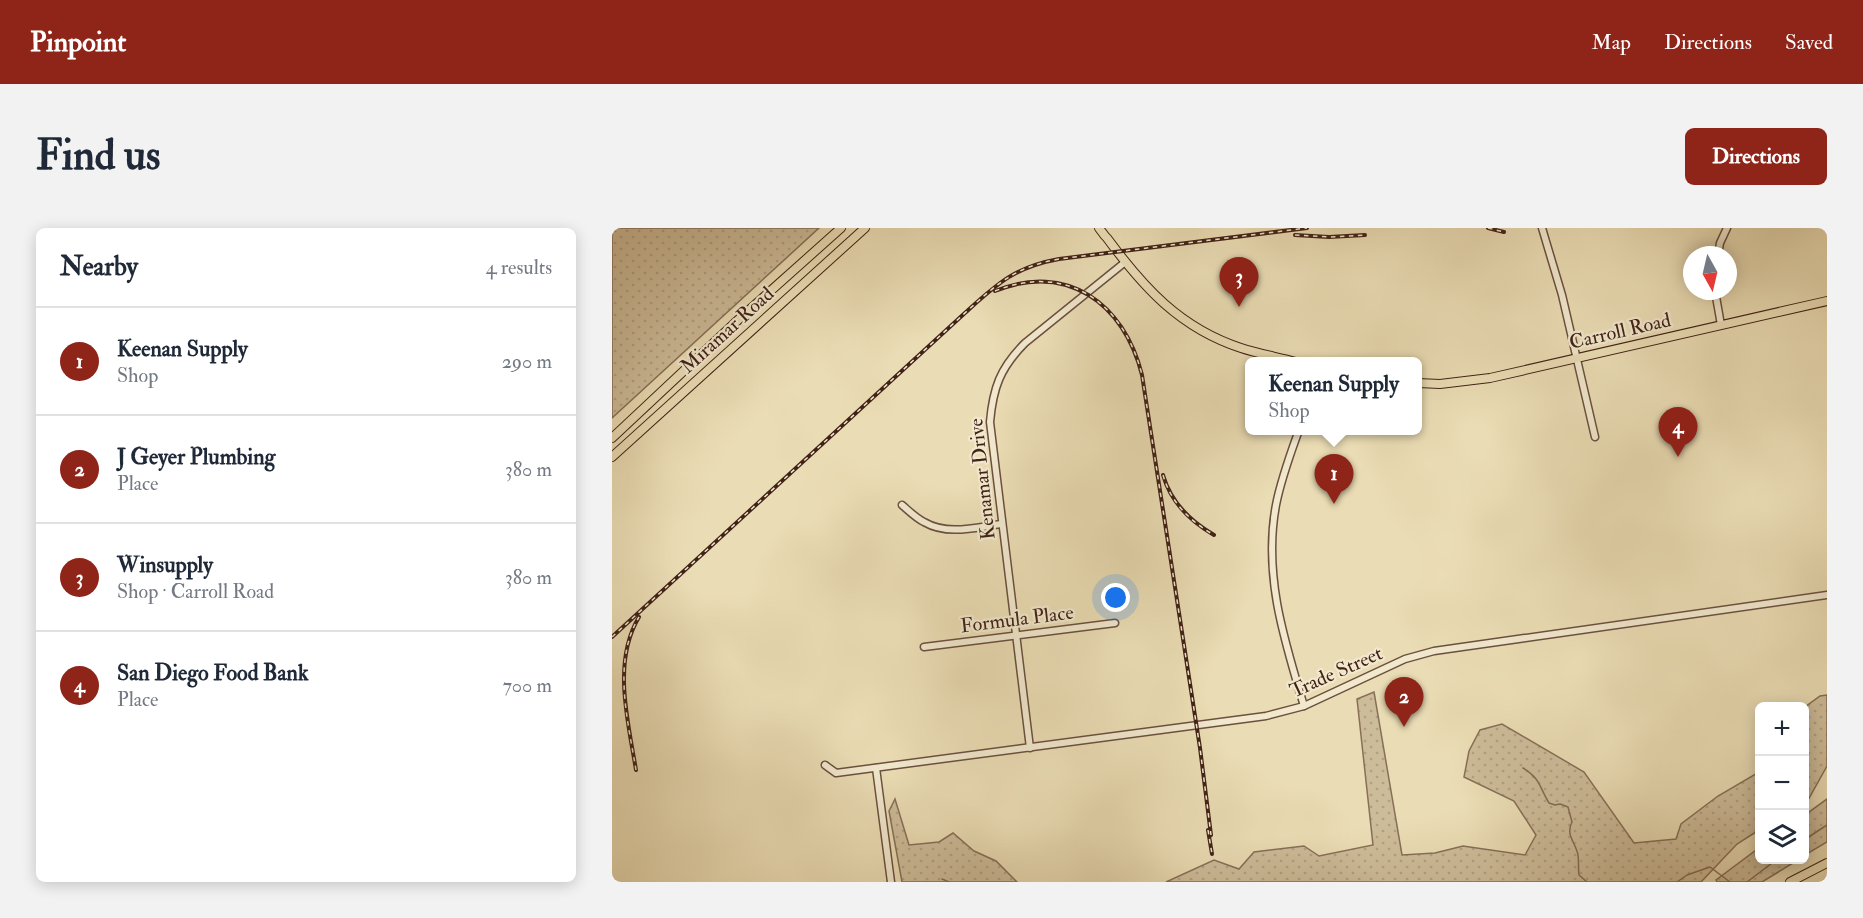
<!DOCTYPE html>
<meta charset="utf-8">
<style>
body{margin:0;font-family:"IM FELL Double Pica",serif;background:#f2f2f3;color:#1f2937}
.controls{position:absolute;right:18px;bottom:18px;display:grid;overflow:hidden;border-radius:9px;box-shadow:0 3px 15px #0003}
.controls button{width:54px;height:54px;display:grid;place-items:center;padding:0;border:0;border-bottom:2px solid #e0e1e3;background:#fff;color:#1f2937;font:30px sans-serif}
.compass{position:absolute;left:1071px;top:18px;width:54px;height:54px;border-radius:50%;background:#fff;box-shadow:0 3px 15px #0003;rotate:172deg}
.you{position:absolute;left:504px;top:370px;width:21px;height:21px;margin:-15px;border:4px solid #fff;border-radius:50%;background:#1a73e8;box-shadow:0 0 0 9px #1a73e833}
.badge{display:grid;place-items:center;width:39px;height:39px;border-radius:50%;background:#8f2418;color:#fff;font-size:20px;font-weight:700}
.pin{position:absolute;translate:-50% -50px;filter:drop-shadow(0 2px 3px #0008)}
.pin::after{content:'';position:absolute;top:32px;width:21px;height:18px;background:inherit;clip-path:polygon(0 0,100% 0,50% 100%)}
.popup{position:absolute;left:633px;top:129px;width:177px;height:78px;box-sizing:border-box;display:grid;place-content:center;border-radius:9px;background:#fff;filter:drop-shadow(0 2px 4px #0005);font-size:20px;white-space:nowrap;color:#747a83}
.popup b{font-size:22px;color:#1f2937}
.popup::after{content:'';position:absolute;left:50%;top:100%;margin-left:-12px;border:12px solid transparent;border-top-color:#fff}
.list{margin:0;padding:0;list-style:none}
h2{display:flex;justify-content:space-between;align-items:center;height:78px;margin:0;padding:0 24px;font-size:26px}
h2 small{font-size:20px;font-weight:400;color:#747a83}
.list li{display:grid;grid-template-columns:39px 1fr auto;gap:18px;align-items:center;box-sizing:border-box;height:108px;padding:0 24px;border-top:2px solid #e0e1e3}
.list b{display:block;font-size:22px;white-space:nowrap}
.list p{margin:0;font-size:20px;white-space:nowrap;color:#747a83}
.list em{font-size:20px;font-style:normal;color:#747a83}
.icon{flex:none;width:33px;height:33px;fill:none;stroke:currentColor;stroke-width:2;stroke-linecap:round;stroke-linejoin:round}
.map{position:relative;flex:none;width:1215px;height:654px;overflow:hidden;border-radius:9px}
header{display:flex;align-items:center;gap:36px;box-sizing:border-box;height:84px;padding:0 30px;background:#8f2418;color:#fff}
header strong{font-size:28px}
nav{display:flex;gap:33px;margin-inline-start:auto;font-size:21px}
.intro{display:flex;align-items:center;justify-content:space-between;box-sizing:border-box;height:144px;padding:0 36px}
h1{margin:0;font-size:42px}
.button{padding:15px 27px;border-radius:9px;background:#8f2418;color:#fff;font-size:21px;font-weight:700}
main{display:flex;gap:36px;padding:0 36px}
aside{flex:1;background:#fff;border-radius:9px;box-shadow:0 3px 15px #0003}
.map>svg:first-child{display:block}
.grass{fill:url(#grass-dots);stroke:#876f58;stroke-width:1.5}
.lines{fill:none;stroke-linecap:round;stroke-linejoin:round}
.stream{stroke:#846c54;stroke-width:1.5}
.minor-casing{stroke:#6b503e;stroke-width:9}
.major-casing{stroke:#412216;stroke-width:10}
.minor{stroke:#f1e8ce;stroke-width:6}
.major{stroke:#eadcb4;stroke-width:8}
.rail-casing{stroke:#412216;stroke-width:4}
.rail{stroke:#f1e8ce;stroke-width:1.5;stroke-dasharray:4.5;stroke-linecap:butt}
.labels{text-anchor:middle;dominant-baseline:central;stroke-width:4.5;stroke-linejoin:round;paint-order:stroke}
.street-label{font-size:20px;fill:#412216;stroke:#f1e8ce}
</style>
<header>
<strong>Pinpoint</strong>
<nav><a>Map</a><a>Directions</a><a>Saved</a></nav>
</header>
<div class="intro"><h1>Find us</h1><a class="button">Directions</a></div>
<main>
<aside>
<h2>Nearby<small>4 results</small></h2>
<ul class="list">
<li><span class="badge">1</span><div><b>Keenan Supply</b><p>Shop</p></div><em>290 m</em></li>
<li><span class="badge">2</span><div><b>J Geyer Plumbing</b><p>Place</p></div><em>380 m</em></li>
<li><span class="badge">3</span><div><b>Winsupply</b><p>Shop · Carroll Road</p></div><em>380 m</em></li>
<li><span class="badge">4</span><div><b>San Diego Food Bank</b><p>Place</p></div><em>700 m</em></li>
</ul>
</aside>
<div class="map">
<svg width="1215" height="654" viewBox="0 0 1215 654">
<defs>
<pattern id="grass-dots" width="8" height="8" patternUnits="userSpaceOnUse" patternTransform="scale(1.5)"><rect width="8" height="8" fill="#cdbc99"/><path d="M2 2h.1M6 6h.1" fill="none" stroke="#b1a183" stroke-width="1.8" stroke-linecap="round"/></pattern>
</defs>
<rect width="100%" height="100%" fill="#eadcb4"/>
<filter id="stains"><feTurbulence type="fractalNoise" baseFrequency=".00333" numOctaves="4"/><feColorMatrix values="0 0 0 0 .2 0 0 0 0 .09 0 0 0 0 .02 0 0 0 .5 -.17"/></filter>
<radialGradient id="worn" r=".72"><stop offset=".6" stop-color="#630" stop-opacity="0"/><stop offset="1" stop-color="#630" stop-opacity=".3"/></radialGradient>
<g class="grass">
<polygon points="0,0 207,0 0,190"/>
<polygon points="762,464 790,627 823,625 851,618 913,627 924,607 902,573 852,549 857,523 868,502 890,496 972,544 1022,615 1064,611 1069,596 1106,568 1147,544 1147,602 1125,616 1089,654 554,654 602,632 627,641 642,624 692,618 707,628 761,617 745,471"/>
<polygon points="1215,467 1215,538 1196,572 1193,575 1193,479 1208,468"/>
<polygon points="283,571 297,617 327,614 341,605 362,623 384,633 405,654 290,654 277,583"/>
<polygon points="1215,571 1215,614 1193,627 1193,587"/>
<polygon points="1147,620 1148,632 1186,632 1150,654 1105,654 1104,652"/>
</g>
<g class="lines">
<g class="stream">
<path d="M911,540C929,551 927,559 937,575L943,577L948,576L956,579L960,594C953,607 964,615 966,627C967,634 966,640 967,647L975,654"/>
<polyline points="1192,612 1215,597"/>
<polyline points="330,651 337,654"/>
<polyline points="1065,654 1075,647 1098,639 1118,654"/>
<polyline points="1135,654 1164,632"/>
</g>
<g class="minor-casing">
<g id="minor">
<polyline points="930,0 950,67 983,209"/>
<polyline points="1106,27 1108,15 1115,0"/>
<polyline points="1103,63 1109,97"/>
<path d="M687,202C678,227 669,251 664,277C651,346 672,412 692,478"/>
<path d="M290,277C297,283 304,290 312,294C336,308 365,299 390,296"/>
<polyline points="312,419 503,395"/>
<path d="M418,520L378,194C381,160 388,140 413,115L512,35"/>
<polyline points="213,537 224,545 654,488 692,478 793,431 822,423 1215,367"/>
<polyline points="264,540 279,654"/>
</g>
</g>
<g class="major-casing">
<g id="major">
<polyline points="487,0 493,8"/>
<path d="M495,10C532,60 568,100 629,120C647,126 666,129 684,134"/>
<polyline points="806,155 828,156 878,150 1215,73"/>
<polyline points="0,210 126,92 229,0"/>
<polyline points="0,229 253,0"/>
<polyline points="1178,654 1215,635"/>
</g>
</g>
<use href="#minor" class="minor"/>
<use href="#major" class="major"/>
<g class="rail-casing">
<g id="rail">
<polyline points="876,0 892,4"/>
<polyline points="683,7 717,9 753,7"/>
<path d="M383,63C455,34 512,75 530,147L588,520L599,607"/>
<path d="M551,247C559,275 578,293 602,307"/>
<path d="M0,409L354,84C386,55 403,39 447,31L695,0"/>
<path d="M24,542C16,493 0,434 27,389"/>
<polyline points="596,602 600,626"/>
</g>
</g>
<use href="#rail" class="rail"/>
</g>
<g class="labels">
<g class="street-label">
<text transform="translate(115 102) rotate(-42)">Miramar Road</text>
<text transform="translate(1008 103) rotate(-13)">Carroll Road</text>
<text transform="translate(370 251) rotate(-96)">Kenamar Drive</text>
<text transform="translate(405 391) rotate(-7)">Formula Place</text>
<text transform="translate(724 444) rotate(-24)">Trade Street</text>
</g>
</g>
<rect width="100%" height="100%" filter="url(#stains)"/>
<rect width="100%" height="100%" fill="url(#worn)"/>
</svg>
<div class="controls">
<button>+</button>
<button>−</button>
<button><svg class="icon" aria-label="layers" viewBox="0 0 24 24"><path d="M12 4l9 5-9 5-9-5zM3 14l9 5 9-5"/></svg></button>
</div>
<svg class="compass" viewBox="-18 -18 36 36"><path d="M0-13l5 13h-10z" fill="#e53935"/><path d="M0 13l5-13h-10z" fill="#747a83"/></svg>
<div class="you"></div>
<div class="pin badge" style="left:722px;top:276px">1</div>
<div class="popup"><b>Keenan Supply</b>Shop</div>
<div class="pin badge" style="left:792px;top:499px">2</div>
<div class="pin badge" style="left:627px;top:79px">3</div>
<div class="pin badge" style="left:1066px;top:229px">4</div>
</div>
</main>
